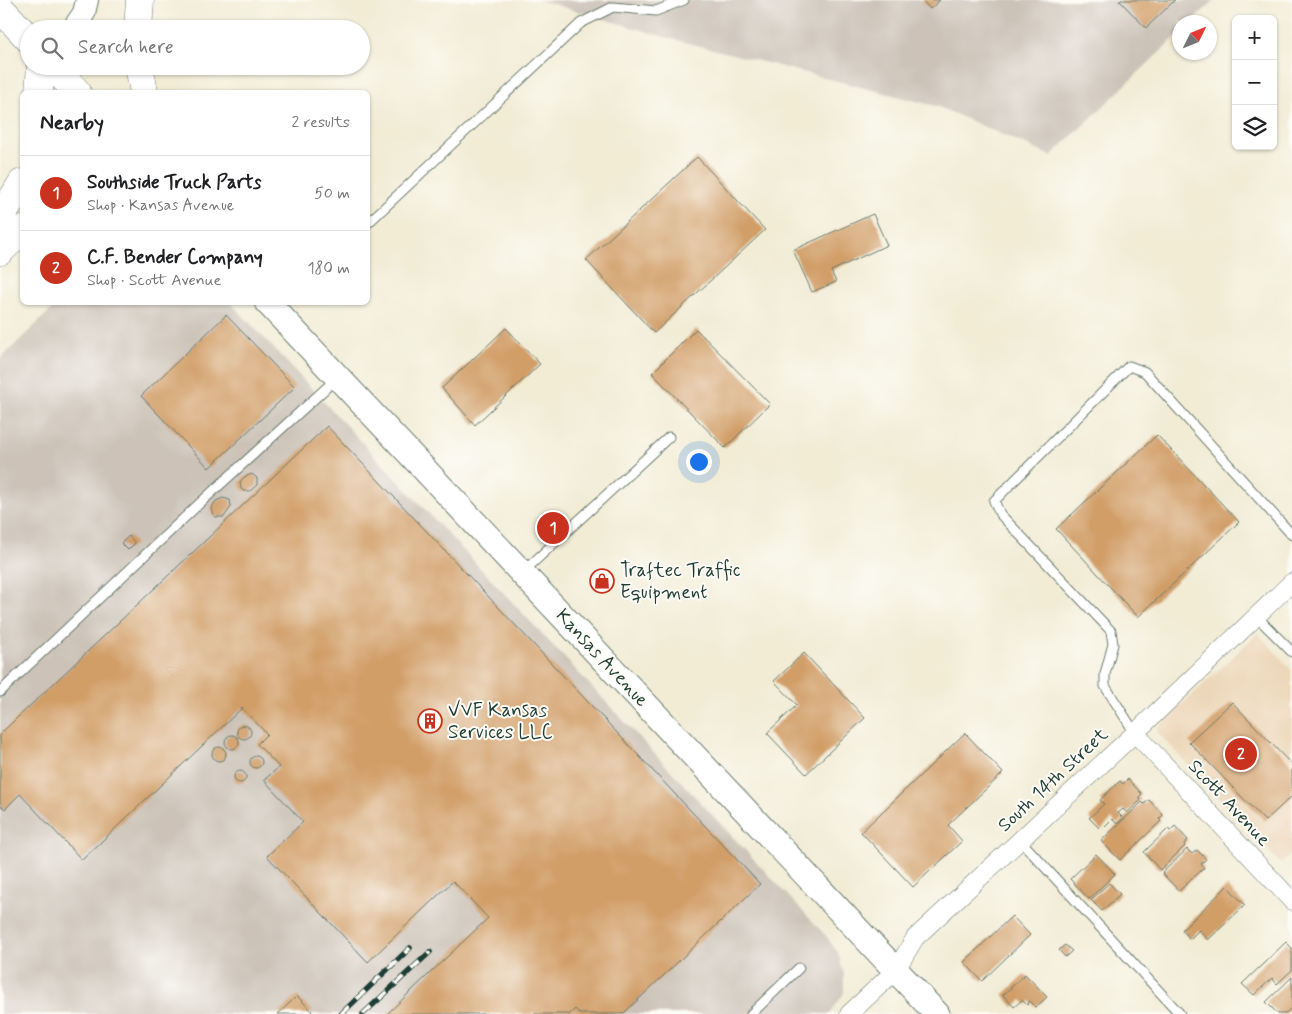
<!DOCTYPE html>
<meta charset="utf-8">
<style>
body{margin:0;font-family:Mynerve,sans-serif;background:#f6f6f6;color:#202124}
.controls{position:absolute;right:15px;top:15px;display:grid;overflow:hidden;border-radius:8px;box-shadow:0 1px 4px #0004}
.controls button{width:45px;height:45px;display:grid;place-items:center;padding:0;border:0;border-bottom:1px solid #e0e0e0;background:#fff;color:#202124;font:25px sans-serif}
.compass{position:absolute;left:1172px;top:15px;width:45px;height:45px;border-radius:50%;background:#fff;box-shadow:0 1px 4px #0004;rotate:47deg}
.you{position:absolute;left:698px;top:461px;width:18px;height:18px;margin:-12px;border:4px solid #fff;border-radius:50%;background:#1a73e8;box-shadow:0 0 0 8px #1a73e833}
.badge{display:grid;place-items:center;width:32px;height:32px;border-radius:50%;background:#c8321e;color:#fff;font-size:16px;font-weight:700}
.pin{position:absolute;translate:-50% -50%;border:2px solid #fff;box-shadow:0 1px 5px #0006}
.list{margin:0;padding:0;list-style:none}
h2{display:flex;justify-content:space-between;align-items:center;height:65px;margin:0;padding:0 20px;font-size:21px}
h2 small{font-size:16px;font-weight:400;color:#757577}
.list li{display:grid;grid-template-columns:32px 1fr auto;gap:15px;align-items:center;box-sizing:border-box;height:75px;padding:0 20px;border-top:1px solid #e0e0e0}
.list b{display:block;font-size:19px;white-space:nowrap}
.list p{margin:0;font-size:16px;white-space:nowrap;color:#757577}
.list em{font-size:16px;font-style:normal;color:#757577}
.icon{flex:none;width:28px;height:28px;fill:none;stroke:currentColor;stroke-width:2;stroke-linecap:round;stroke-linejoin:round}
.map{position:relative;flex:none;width:1292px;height:1014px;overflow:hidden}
.search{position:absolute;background:#fff;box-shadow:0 1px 4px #0004;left:20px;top:20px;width:350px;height:55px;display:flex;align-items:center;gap:12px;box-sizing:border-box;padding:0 18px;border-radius:28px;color:#757577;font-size:19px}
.panel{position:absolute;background:#fff;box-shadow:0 1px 4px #0004;left:20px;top:90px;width:350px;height:215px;border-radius:8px}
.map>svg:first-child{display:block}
.built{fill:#edd7ba}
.industrial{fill:#ccc2b8}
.building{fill:#d19e67}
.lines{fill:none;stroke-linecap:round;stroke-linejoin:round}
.service-casing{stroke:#697a6c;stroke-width:11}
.minor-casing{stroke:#697a6c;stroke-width:19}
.tertiary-casing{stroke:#697a6c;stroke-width:24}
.secondary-casing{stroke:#697a6c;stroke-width:27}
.primary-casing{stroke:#697a6c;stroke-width:29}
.motorway-casing{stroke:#697a6c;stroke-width:29}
.service{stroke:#fff;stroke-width:9}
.minor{stroke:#fff;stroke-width:18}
.tertiary{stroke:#fff;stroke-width:22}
.secondary{stroke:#fff;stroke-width:25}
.primary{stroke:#fff;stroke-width:28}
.motorway{stroke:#fff;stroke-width:28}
.rail-casing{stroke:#1f3d34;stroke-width:5.5}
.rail{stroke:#fdfcf7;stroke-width:4;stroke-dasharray:11;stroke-linecap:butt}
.labels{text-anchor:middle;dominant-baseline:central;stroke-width:4;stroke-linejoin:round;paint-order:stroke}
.poi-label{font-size:19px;fill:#1f3d34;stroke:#fdfcf7;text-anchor:start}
.street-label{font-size:19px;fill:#1f3d34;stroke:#fdfcf7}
</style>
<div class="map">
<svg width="1292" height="1014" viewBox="0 0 1292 1014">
<rect width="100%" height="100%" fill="#fdfcf7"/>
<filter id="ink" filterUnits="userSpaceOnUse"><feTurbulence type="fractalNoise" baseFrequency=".02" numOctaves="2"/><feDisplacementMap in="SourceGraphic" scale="10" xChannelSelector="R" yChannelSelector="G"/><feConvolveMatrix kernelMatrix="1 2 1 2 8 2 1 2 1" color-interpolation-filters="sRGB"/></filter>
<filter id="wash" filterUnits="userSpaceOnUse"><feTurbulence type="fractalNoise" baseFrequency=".0096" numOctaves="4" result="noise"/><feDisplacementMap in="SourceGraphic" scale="20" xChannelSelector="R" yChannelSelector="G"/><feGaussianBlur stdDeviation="1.12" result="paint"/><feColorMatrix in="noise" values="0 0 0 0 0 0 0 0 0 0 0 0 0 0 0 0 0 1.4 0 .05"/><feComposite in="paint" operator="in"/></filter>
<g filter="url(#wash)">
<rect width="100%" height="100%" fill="#f2ecd5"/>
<polygon class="built" points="1258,633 1292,670 1292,853 1281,864 1158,733 1158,727"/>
<g class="industrial">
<polygon points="539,0 1215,0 1191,22 1180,22 1179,34 1051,156 939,107 665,37"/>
<polygon points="59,302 231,303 827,937 838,953 844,974 844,993 830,1014 0,1014 0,359"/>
</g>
<g id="blocks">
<g class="building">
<polygon points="922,0 940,0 930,9"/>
<polygon points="1119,0 1175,0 1146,28"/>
<polygon points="697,157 765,230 654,333 586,260"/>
<polygon points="873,214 887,245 831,271 836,282 812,292 793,250"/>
<polygon points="226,315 295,387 209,468 141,396"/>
<polygon points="506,328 540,364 475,425 442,388"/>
<polygon points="696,329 770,404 725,448 652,373"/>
<polygon points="327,426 760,884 623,1014 580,1014 575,1009 570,1014 387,1014 488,918 453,881 368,962 267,856 303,822 264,780 279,767 257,744 267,734 242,708 82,860 20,794 5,809 0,805 0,734"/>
<polygon points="1157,435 1239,522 1138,617 1056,529"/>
<polygon points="252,474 257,478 257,485 250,491 244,491 241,489 240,482 244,477"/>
<polygon points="223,498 230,500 231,507 224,517 216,517 213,515 211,508 216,501"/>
<polygon points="129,536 135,543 128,550 121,543"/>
<polygon points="804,653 865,718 806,774 767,733 797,705 774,681"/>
<polygon points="1232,702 1292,765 1292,796 1265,821 1189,742"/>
<circle cx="244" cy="732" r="7"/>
<polygon points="965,733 1003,773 948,825 962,841 913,887 861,832"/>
<circle cx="232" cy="742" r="7"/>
<circle cx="219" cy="754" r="7"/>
<circle cx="256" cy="762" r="6"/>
<circle cx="240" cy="777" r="6"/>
<polygon points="1128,779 1142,794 1139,797 1141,800 1127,813 1123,809 1118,813 1123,818 1117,824 1112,819 1101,830 1089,818 1104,804 1100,800 1120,781 1123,784"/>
<polygon points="1149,800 1163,815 1159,819 1161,821 1120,860 1101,841 1142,802 1144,804"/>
<polygon points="1175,826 1188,840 1184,844 1185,846 1160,870 1144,852 1168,829 1170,831"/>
<polygon points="1187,849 1192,854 1197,850 1206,859 1201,864 1204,868 1179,891 1162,873"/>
<polygon points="1096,854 1115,874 1089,899 1070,879"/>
<polygon points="1109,883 1120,894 1102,911 1091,900"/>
<polygon points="1227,886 1245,905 1208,940 1199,930 1190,939 1182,930"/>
<polygon points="1012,916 1030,935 982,981 964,962"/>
<polygon points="1286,942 1292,948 1292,970 1277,984 1272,978 1254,995 1242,984"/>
<polygon points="1065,945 1072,951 1065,957 1059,950"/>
<polygon points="1025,974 1047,997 1036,1007 1030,1001 1027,1005 1022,1000 1014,1007 1003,995"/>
<polygon points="1292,977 1292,1007 1285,1014 1278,1014 1266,1002"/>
<polygon points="297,996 312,1011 309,1014 278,1014"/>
</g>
</g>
</g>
<g filter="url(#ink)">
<use href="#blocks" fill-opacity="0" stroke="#697a6c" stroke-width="1"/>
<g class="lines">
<g class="service-casing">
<g id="service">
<polyline points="368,223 581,23 613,7 656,11 684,0"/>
<polyline points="524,571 669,437"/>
<polyline points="1256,616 1292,652"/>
<polyline points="0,692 200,503 336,379"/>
<polyline points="1135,733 1105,686 1105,674 1113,644 1111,631 1000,514 994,501 1129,366 1145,372 1292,535"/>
<polyline points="1020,840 1180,1014"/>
<polyline points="751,1014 799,968"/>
</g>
</g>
<g class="minor-casing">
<g id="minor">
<polyline points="1135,733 1292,901"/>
<polyline points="849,1014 896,970 915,938 1135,733 1292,582"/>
</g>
</g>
<g class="tertiary-casing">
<polyline id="tertiary" points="73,29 84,13 87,0"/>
</g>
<g class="secondary-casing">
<polyline id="secondary" points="267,302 937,1014"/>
</g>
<g class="primary-casing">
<g id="primary">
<polyline points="0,8 29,39"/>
<polyline points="53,66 77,92"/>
</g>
</g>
<g class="motorway-casing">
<g id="motorway">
<polyline points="138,29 140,0"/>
<polyline points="139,66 144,92"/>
<polyline points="39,92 41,66"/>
<polyline points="0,219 22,183"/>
<polyline points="0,251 22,230"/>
</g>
</g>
<use href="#service" class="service"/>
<use href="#minor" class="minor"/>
<use href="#tertiary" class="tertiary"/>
<use href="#secondary" class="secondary"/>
<use href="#primary" class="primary"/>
<use href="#motorway" class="motorway"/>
<g class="rail-casing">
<g id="rail">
<polyline points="341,1014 410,948"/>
<polyline points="363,1014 430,952"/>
</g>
</g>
<use href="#rail" class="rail"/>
</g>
</g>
<defs>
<g id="shop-ring" transform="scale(1.25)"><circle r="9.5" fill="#fdfcf7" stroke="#c8321e" stroke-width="1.5"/><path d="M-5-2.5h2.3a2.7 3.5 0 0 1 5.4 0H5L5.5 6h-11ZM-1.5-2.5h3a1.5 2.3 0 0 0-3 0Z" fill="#c8321e"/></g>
<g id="building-ring" transform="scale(1.25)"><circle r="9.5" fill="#fdfcf7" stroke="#c8321e" stroke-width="1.5"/><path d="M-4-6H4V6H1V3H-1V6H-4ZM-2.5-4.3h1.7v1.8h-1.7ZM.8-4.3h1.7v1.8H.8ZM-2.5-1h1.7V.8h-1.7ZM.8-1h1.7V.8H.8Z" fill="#c8321e"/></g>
</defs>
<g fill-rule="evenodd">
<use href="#shop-ring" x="602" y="581"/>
<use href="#building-ring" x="430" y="721"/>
</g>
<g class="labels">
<g class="poi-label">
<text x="620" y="570">Traftec Traffic<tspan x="620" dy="22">Equipment</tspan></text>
<text x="448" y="710">VVF Kansas<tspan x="448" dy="22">Services LLC</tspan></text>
</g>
<g class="street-label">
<text transform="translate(602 658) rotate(47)">Kansas Avenue</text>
<text transform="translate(1053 780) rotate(-43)">South 14th Street</text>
<text transform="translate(1229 803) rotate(47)">Scott Avenue</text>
</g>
</g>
</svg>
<div class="controls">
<button>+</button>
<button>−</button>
<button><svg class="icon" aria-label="layers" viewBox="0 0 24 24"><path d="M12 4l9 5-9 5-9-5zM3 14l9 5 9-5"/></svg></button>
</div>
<svg class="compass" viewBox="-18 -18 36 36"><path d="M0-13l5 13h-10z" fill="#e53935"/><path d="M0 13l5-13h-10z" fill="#757577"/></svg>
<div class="you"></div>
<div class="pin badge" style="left:553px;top:528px">1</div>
<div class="pin badge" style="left:1241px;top:754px">2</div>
<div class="search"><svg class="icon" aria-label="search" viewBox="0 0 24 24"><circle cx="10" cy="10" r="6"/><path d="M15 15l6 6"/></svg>Search here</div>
<section class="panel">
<h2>Nearby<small>2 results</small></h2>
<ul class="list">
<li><span class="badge">1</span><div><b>Southside Truck Parts</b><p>Shop · Kansas Avenue</p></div><em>50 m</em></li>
<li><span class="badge">2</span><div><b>C.F. Bender Company</b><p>Shop · Scott Avenue</p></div><em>180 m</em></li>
</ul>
</section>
</div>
